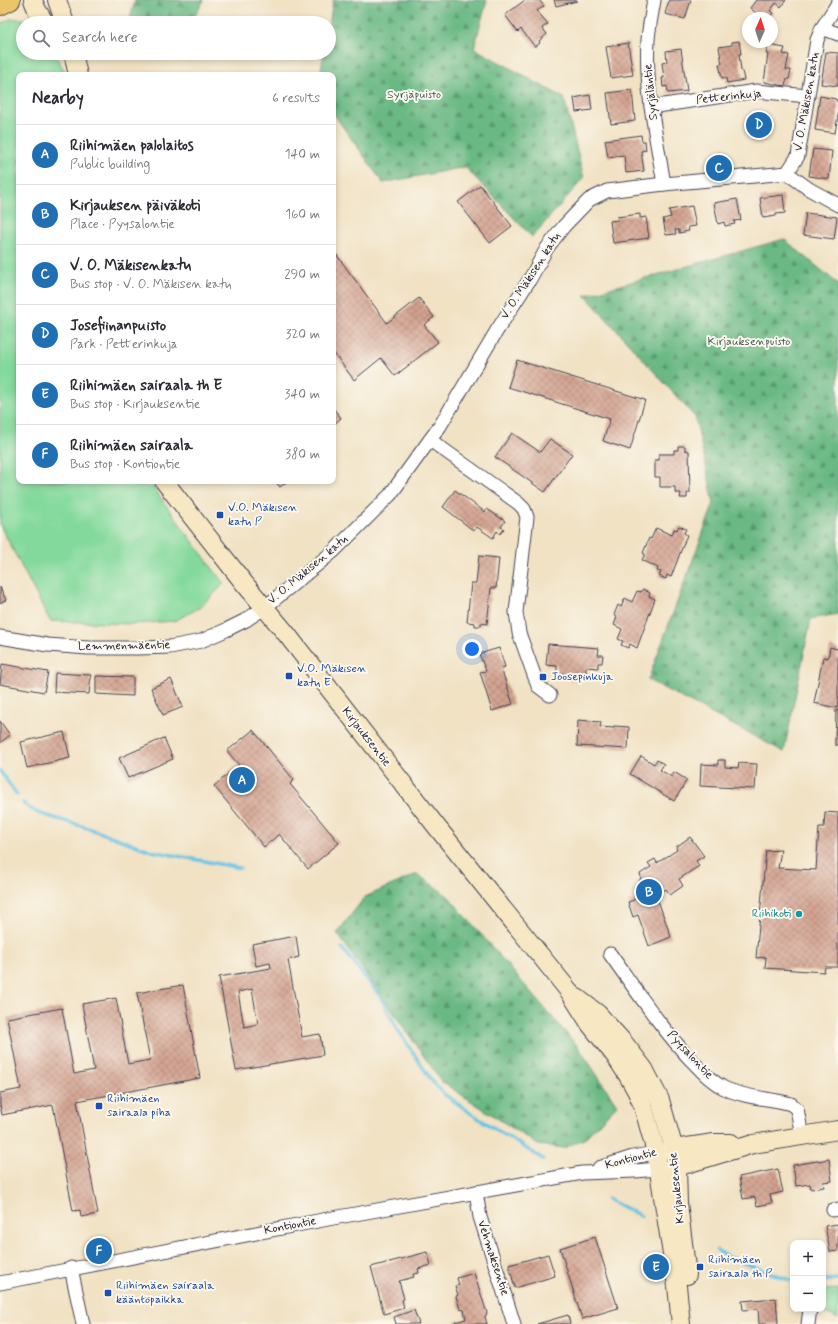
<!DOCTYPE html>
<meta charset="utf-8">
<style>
body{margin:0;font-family:Mynerve,sans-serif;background:#f7f7f7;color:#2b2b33}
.controls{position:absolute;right:12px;bottom:12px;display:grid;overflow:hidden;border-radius:8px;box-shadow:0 2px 6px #0003}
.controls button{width:36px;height:36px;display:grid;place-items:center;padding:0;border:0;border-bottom:1px solid #e1e1e2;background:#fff;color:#2b2b33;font:20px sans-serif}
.compass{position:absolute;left:742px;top:12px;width:36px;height:36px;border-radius:50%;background:#fff;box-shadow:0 2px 6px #0003;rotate:3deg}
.you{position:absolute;left:472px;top:649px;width:14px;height:14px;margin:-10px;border:3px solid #fff;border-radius:50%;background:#1a73e8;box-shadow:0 0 0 6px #1a73e833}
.badge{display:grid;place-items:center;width:26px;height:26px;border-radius:50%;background:#1f6fb2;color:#fff;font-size:13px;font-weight:700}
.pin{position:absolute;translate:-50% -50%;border:2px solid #fff;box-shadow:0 1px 4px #0006}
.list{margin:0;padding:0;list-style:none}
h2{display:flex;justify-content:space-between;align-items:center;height:52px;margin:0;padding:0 16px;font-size:17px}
h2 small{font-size:13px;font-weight:400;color:#7c7c81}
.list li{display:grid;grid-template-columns:26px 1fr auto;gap:12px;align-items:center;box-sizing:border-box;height:60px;padding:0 16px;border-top:1px solid #e1e1e2}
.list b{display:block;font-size:15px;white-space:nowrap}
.list p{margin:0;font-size:13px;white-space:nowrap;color:#7c7c81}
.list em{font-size:13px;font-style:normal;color:#7c7c81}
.icon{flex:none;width:22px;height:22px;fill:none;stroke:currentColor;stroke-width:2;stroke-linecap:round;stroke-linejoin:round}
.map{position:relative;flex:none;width:838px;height:1324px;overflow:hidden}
.search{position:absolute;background:#fff;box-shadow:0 2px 6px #0003;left:16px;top:16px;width:320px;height:44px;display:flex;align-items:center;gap:10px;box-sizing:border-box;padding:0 14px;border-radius:22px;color:#7c7c81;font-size:15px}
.panel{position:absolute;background:#fff;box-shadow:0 2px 6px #0003;left:16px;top:72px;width:320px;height:412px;border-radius:8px}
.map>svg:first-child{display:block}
.grass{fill:#83d99c;stroke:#527e6c}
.forest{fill:url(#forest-firs);stroke:#466e60}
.park{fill:url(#park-tufts);stroke:#527e6c}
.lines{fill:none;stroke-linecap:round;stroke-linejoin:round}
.stream{stroke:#66c3e4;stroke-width:3.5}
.building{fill:url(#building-cross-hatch);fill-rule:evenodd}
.street-casing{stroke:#413f50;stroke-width:15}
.secondary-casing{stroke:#413f50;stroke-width:20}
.primary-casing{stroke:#413f50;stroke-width:22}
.street{stroke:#fff;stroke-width:13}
.secondary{stroke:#f7e8c3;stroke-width:18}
.primary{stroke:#ebc669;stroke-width:20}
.transit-dot{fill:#1a4fb4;stroke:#fbf7ec;stroke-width:1.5}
.culture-dot{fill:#0f9aa8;stroke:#fbf7ec;stroke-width:1.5}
.labels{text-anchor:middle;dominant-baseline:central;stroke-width:4;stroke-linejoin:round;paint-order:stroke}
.street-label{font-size:12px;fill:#22223b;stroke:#fbf7ec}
.park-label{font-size:12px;fill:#3f5958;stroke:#fbf7ec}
.transit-label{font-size:12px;fill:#164399;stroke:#fbf7ec;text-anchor:start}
.culture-label{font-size:12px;fill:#0d838f;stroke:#fbf7ec;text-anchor:end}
</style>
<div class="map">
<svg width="838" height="1324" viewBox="0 0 838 1324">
<defs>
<pattern id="forest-firs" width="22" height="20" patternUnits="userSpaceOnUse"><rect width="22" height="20" fill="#6ab984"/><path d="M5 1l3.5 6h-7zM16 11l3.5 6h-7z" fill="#57966d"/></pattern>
<pattern id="park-tufts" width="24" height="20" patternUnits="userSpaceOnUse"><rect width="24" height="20" fill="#83d99c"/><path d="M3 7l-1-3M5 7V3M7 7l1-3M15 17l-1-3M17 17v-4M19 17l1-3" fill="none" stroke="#71ba87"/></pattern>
<pattern id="building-cross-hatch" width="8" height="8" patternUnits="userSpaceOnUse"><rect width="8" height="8" fill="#d3a18f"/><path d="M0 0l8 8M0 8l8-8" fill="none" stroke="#ab8376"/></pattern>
</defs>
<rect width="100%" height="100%" fill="#fbf7ec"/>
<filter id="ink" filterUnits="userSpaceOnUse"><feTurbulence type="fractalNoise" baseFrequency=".025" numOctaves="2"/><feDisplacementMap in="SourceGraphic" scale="8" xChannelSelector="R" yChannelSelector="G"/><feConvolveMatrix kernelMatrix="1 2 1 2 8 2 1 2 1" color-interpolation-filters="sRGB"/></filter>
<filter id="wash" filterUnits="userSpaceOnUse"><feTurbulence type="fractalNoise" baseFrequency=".012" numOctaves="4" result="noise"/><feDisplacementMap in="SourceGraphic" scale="16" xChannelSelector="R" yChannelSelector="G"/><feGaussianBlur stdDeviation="0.9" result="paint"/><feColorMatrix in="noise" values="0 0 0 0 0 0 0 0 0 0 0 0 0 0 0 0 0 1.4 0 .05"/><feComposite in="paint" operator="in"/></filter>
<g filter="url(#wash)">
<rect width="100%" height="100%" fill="#f1e2c4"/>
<polygon class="grass" points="10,19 24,19 29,23 23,23 23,53 54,53 67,75 19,75 19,481 148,481 224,584 199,608 174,621 134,624 50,621 0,525 0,24"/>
<g class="forest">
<polygon points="135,0 204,0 191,23 129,23"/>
<polygon points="333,0 487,0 474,48 564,98 584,178 532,237 465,167 383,183 333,113 333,75 320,75 324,53 329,53 329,24"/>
<polygon points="784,239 838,284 838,614 811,619 784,752 648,680 714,503 695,417 585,295"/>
<polygon points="417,874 448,896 579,1048 617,1105 584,1139 564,1148 538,1145 442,1082 337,933 365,897"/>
</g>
<polygon class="park" points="838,1289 838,1319 821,1311 821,1309 823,1309 823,1290"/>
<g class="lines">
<g class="stream">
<polyline points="0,771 17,795"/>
<polyline points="23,803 26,806 38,813 88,828 152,851 240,868"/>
<polyline points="342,948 379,995 398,1030 432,1081 444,1094 478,1118 543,1159"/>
<polyline points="607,1199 641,1216"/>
<polyline points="717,1250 727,1257 793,1281"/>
<polyline points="823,1280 838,1280"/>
</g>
</g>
<g id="blocks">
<g class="building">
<polygon points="525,0 539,0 544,6 537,11 548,24 542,28 547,34 539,41 540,43 535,47 521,29 518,32 505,15"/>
<polygon points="554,0 577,0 577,1 556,6"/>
<polygon points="669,0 691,0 685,19 665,14"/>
<polygon points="756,0 786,0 781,7 776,3 770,11 773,13 769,18 762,18 750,8"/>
<polygon points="739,41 741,54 739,54 741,71 742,71 744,80 727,83 726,78 722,78 719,64 722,64 719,47 732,45 732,42"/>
<polygon points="628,43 633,75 611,78 606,47"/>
<polygon points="768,45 785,48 783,54 789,55 786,70 791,70 789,79 787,79 785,86 764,82 768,54 766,54"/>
<polygon points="681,49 687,91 668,93 667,86 663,87 662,78 664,78 662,63 667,62 666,51"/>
<polygon points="826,52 838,53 838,86 821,84"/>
<polygon points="632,90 635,121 611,124 607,93"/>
<polygon points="590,95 592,110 576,112 574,98"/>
<polygon points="820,96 836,99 836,101 838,101 838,115 835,133 815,130"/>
<polygon points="641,135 642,141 645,141 646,150 641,151 644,171 626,173 624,155 608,157 605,140"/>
<polygon points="813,149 832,151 829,179 809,176"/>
<polygon points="480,185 512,226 490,243 458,202"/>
<polygon points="783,195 785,213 776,214 776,216 763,218 760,198"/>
<polygon points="737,199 741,220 734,221 735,224 725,226 724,222 718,224 714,203"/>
<polygon points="692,206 696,226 688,227 689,231 679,233 679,230 675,230 676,234 666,235 663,219 671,217 669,210"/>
<polygon points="806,213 837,217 834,239 803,235"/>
<polygon points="640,214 640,218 646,217 649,238 613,243 610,221 618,220 617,217"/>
<polygon points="333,250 387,323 419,298 434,317 424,325 438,342 395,376 381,358 354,380 333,352"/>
<polygon points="517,360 645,400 630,450 603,441 610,419 508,387"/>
<polygon points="333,408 341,418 333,425"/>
<polygon points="512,433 540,452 550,439 572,454 545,492 495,457"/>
<polygon points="678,446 685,446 685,450 689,451 690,493 687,493 687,498 680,498 681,493 675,493 675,487 660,487 660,477 655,477 655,460 659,460 659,454 674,454 674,450 678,450"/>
<polygon points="275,481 288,481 280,487"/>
<polygon points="455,490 485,512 487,509 505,521 501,527 504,529 500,534 497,531 493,538 477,527 474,531 443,507"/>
<polygon points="679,526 686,529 684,533 687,535 671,577 667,575 666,579 659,576 661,572 657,571 658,568 642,560 645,554 643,553 649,538 651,539 656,528 672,535 674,529 677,530"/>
<polygon points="479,556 499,558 496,588 491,588 487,624 481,623 481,626 475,626 475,623 467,622 471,583 476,583"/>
<polygon points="0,587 6,600 0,603"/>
<polygon points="643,589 650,593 649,596 655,599 637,648 630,644 628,648 621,645 623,641 618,639 622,629 614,625 617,617 614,615 618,605 621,607 625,598 632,602 637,591 641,592"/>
<polygon points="548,644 599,648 598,655 603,655 602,663 598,663 598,668 586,667 586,675 577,674 576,680 565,679 566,674 557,673 557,666 546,665"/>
<polygon points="830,647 837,649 838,651 838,700 837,708 814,703 823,657 828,658"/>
<polygon points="499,648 505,667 501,668 513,704 492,711 480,672 486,671 479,654"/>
<polygon points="2,664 48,672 44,692 0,684"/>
<polygon points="55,673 91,675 89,694 54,692"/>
<polygon points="96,676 133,677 133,696 96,694"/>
<polygon points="171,679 183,707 163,715 151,688"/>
<polygon points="836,710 838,710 838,745 835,745"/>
<polygon points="578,720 601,722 600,727 614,728 614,726 629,727 628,749 577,746"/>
<polygon points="0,721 10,735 0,743"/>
<polygon points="253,730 294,780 290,784 339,843 308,869 279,834 264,847 214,786 239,765 227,751"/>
<polygon points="64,732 70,758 27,768 21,742"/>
<polygon points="164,738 173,759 128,778 119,758"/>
<polygon points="641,756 654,764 657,760 664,764 660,770 672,777 674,772 687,780 674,801 630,774"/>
<polygon points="718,760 725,760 725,767 738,768 739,763 757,764 755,789 700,786 701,764 718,765"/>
<polygon points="825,812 838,813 838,967 825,967 824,972 765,968 766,957 756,958 766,851 781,850 778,868 816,870 819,827 824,827"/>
<polygon points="690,837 704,856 696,861 699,866 679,879 683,886 670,895 666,889 656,895 671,937 649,946 638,915 633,917 628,902 634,900 641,877 640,874 651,867 648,863 655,859 657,863 677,850 676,847"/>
<path d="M296,936L299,957L288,960L302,1037L320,1034L323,1055L236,1070L219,977L271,968L270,963L256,966L252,944ZM252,989L258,1024L244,1027L238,992Z"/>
<polygon points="183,985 200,1078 77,1101 98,1214 81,1217 80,1210 73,1211 53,1105 2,1115 0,1105 0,1093 21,1089 7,1018 62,1008 74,1074 94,1070 82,1004 116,998 128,1064 150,1060 137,993"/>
<polygon points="829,1159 832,1181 823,1182 824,1187 811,1189 810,1184 796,1186 793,1165"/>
<polygon points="778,1169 783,1192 770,1195 772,1203 757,1206 755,1197 743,1199 739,1177"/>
<polygon points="838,1224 838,1251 830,1252 825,1226"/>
<polygon points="595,1237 618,1308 582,1319 560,1248"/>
<polygon points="427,1252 431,1265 418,1269 419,1273 413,1274 414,1277 399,1281 404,1299 402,1300 404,1308 384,1314 371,1267"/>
<polygon points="548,1254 555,1276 515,1288 509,1265"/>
<polygon points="474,1273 487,1313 485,1317 487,1324 455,1324 455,1322 466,1319 464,1310 460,1309 456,1296 458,1295 455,1286 459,1285 457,1278"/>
<polygon points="776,1298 778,1324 759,1324 758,1309 743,1310 742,1301"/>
<polygon points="414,1310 419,1324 396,1324 394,1317"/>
<polygon points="568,1315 570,1324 537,1324"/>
</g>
</g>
</g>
<g filter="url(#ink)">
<use href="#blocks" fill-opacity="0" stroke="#413f50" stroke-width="1"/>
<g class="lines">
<g class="street-casing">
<g id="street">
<path d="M654,0C652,13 649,26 648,40C645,88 656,136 664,184"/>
<polyline points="822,28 838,34"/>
<polyline points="651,107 756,91 808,96"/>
<polyline points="787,173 809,189 838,205"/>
<polyline points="430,440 518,503 524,509 527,517 516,612 519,633 538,686 550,695"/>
<polyline points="0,637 48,645 88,648 138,648 170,647 201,641 226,630 246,620 264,608 334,551 390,495 440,426 496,332 530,279 547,248 564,226 589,200 607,191 664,184 787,173 798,156 817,40 822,28 838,3"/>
<path d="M610,954C636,990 661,1028 691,1060C701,1070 711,1082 724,1088C745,1098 769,1098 791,1104L797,1109L802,1136"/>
<polyline points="599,1168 633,1157 665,1151"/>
<polyline points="476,1192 480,1217 514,1324"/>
<polyline points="833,1210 838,1209"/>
<polyline points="71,1268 83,1324"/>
<polyline points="0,1283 333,1218 582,1173 635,1171 668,1168"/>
<polyline points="808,1324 810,1309"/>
</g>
</g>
<g class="secondary-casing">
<g id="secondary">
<polyline points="33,0 37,10 45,23"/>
<polyline points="57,0 65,23"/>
<polyline points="73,53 78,75"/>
<polyline points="164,481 244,583 285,632 436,826 569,991 590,1024 616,1057 627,1074 637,1092 643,1106 656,1152 677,1286 681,1324"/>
<polyline points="577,998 598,1014 624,1043 644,1069 660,1100 674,1149 677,1167 678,1203 687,1275"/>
<polyline points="674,1149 714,1143 731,1143"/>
<polyline points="677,1167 753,1144 838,1130"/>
</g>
</g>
<g class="primary-casing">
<polyline id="primary" points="0,5 10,0"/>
</g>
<use href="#street" class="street"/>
<use href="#secondary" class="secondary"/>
<use href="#primary" class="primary"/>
</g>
</g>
<g class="transit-dot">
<rect x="216" y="511" width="8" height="8" rx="2"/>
<rect x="285" y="672" width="8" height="8" rx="2"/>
<rect x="539" y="673" width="8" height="8" rx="2"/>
<rect x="95" y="1102" width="8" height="8" rx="2"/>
<rect x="696" y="1263" width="8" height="8" rx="2"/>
<rect x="104" y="1289" width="8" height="8" rx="2"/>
</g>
<circle class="culture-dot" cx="799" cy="914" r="4"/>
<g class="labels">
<g class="street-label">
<text transform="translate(651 92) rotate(-96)">Syrjäläntie</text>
<text transform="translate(729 97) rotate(-6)">Petterinkuja</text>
<text transform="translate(807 102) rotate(-80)">V. O. Mäkisen katu</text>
<text transform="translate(531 276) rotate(-57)">V. O. Mäkisen katu</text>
<text transform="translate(308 570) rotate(-40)">V. O. Mäkisen katu</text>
<text transform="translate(124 646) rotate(-1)">Lemmenmäentie</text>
<text transform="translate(366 737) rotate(52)">Kirjauksentie</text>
<text transform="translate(690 1055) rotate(47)">Pyysalontie</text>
<text transform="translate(631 1159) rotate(-15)">Kontiontie</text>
<text transform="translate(677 1188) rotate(-96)">Kirjauksentie</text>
<text transform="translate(290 1226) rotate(-11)">Kontiontie</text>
<text transform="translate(493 1258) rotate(72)">Vehmaksentie</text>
</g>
<g class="park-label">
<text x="414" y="95">Syrjäpuisto</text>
<text x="749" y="342">Kirjauksenpuisto</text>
</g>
<g class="transit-label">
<text x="228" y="508">V.O. Mäkisen<tspan x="228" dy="14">katu P</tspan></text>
<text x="297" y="669">V.O. Mäkisen<tspan x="297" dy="14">katu E</tspan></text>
<text x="551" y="677">Joosepinkuja</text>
<text x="107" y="1099">Riihimäen<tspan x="107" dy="14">sairaala piha</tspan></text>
<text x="708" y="1260">Riihimäen<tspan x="708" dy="14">sairaala th P</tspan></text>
<text x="116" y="1286">Riihimäen sairaala<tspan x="116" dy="14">kääntöpaikka</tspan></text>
</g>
<g class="culture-label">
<text x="791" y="914">Riihikoti</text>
</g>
</g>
</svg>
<div class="controls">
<button>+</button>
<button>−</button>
</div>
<svg class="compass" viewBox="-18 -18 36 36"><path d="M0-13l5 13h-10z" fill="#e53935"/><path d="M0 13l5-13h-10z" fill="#7c7c81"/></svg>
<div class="you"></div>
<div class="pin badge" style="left:242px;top:780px">A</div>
<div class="pin badge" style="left:649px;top:892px">B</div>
<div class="pin badge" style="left:719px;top:168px">C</div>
<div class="pin badge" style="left:759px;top:125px">D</div>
<div class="pin badge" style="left:656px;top:1267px">E</div>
<div class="pin badge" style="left:99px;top:1251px">F</div>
<div class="search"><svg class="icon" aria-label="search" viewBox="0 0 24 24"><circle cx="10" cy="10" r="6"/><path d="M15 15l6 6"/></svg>Search here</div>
<section class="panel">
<h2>Nearby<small>6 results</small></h2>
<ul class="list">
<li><span class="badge">A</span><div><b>Riihimäen palolaitos</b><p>Public building</p></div><em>140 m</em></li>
<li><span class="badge">B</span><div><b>Kirjauksen päiväkoti</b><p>Place · Pyysalontie</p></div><em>160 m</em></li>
<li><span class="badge">C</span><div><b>V. O. Mäkisenkatu</b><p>Bus stop · V. O. Mäkisen katu</p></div><em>290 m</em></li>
<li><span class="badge">D</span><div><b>Josefiinanpuisto</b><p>Park · Petterinkuja</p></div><em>320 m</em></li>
<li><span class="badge">E</span><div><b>Riihimäen sairaala th E</b><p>Bus stop · Kirjauksentie</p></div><em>340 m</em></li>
<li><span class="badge">F</span><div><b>Riihimäen sairaala</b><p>Bus stop · Kontiontie</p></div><em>380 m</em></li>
</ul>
</section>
</div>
